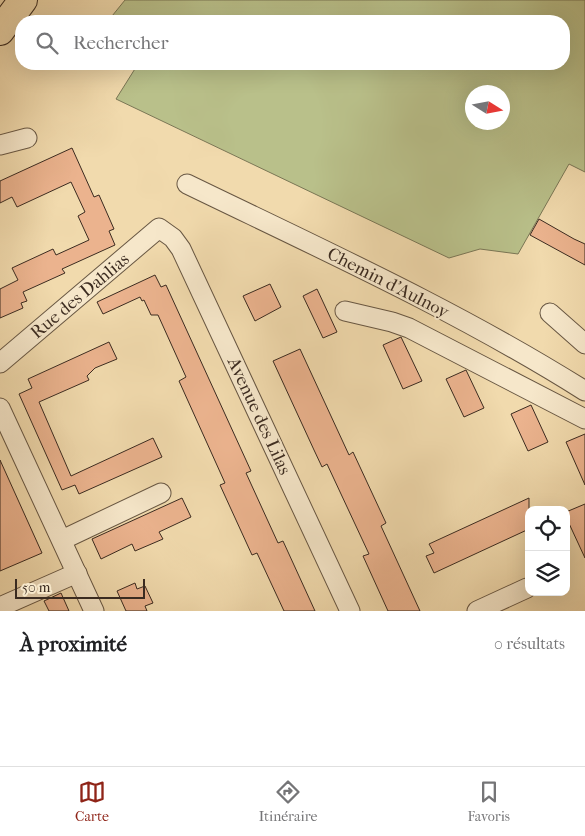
<!DOCTYPE html>
<html lang="fr">
<meta charset="utf-8">
<style>
body{margin:0;font-family:"IM FELL French Canon",serif;background:#f2f2f2;color:#202124}
.controls{position:absolute;right:15px;bottom:15px;display:grid;overflow:hidden;border-radius:10px;box-shadow:0 5px 20px #0002}
.controls button{width:45px;height:45px;display:grid;place-items:center;padding:0;border:0;border-bottom:1px solid #e0e0e0;background:#fff;color:#202124;font:25px sans-serif}
.compass{position:absolute;left:465px;top:85px;width:45px;height:45px;border-radius:50%;background:#fff;box-shadow:0 5px 20px #0002;rotate:101deg}
.scale{position:absolute;left:15px;bottom:12px;width:130px;box-sizing:border-box;padding-left:5px;border:2px solid #3b2b20;border-top:0;font-size:14px;line-height:18px;white-space:nowrap;color:#3b2b20;-webkit-text-stroke:4px #f6e7ca;paint-order:stroke}
.list{margin:0;padding:0;list-style:none}
h2{display:flex;justify-content:space-between;align-items:center;height:65px;margin:0;padding:0 20px;font-size:21px}
h2 small{font-size:16px;font-weight:400;color:#757577}
.icon{flex:none;width:28px;height:28px;fill:none;stroke:currentColor;stroke-width:2;stroke-linecap:round;stroke-linejoin:round}
.map{position:relative;flex:none;width:585px;height:611px;overflow:hidden}
.search{position:absolute;background:#fff;box-shadow:0 5px 20px #0002;left:15px;right:15px;top:15px;height:55px;display:flex;align-items:center;gap:12px;box-sizing:border-box;padding:0 18px;border-radius:20px;color:#757577;font-size:19px}
.sheet{height:155px;background:#fff}
nav{display:flex;justify-content:space-around;align-items:center;box-sizing:border-box;height:70px;border-top:1px solid #e0e0e0;background:#fff;font-size:14px;color:#757577}
nav a{display:grid;justify-items:center;gap:2px}
nav .on{color:#8f2418}
.map>svg:first-child{display:block}
.green{fill:#b9c08a;stroke:#7a7655;fill-rule:evenodd}
.building{fill:#ebb38e;stroke:#3b2b20}
.lines{fill:none;stroke-linecap:round;stroke-linejoin:round}
.minor-casing{stroke:#685743;stroke-width:21}
.highway-casing{stroke:#3b2b20;stroke-width:30}
.minor{stroke:#f6e7ca;stroke-width:19}
.highway{stroke:#f1daad;stroke-width:28}
.labels{text-anchor:middle;dominant-baseline:central;stroke-width:4;stroke-linejoin:round;paint-order:stroke}
.street-label{font-size:18px;fill:#3b2b20;stroke:#f6e7ca}
</style>
<div class="map">
<svg width="585" height="611" viewBox="0 0 585 611">
<rect width="100%" height="100%" fill="#f1daad"/>
<filter id="stains"><feTurbulence type="fractalNoise" baseFrequency=".004" numOctaves="4"/><feColorMatrix values="0 0 0 0 .2 0 0 0 0 .09 0 0 0 0 .02 0 0 0 .5 -.17"/></filter>
<radialGradient id="worn" r=".72"><stop offset=".6" stop-color="#630" stop-opacity="0"/><stop offset="1" stop-color="#630" stop-opacity=".3"/></radialGradient>
<path class="green" d="M125,0H585V172L569,164L518,254L480,249L449,258L116,99L138,64H564V21H108ZM502,92V122H472V92Z"/>
<g class="building">
<polygon points="72,148 94,197 99,195 114,229 109,231 115,245 62,269 65,273 23,292 27,301 21,303 23,308 0,318 0,289 18,280 12,268 53,249 56,255 89,240 78,216 85,212 71,182 17,207 12,197 0,203 0,181"/>
<polygon points="539,219 574,239 585,244 585,265 530,235"/>
<polygon points="155,275 161,287 166,285 251,471 246,473 278,543 283,541 315,611 284,611 257,553 252,555 220,485 225,483 179,381 186,377 158,315 151,315 144,300 142,301 140,297 103,314 97,302"/>
<polygon points="270,284 281,307 255,321 243,296"/>
<polygon points="317,289 337,332 323,338 303,296"/>
<polygon points="401,337 422,381 403,389 383,345"/>
<polygon points="109,342 117,359 95,368 87,376 89,380 39,402 71,476 153,438 162,457 79,494 75,485 62,490 19,394 32,388 28,379"/>
<polygon points="300,349 349,455 353,452 386,523 381,526 420,611 388,611 363,556 369,554 327,464 322,467 314,450 273,361"/>
<polygon points="466,370 484,408 464,417 446,379"/>
<polygon points="531,405 548,442 528,451 511,414"/>
<polygon points="585,434 585,485 566,442"/>
<polygon points="0,460 42,553 0,571"/>
<polygon points="182,498 191,517 159,532 163,539 135,551 132,544 101,559 92,539"/>
<polygon points="529,498 529,529 434,573 426,556 434,553 429,544"/>
<polygon points="585,504 585,558 566,517 566,512"/>
<polygon points="135,583 137,589 145,586 153,603 145,606 147,611 126,611 117,591"/>
<polygon points="61,593 69,611 49,611 44,601"/>
</g>
<g class="lines">
<g class="minor-casing">
<g id="minor">
<polyline points="0,145 27,138"/>
<path d="M187,184C321,249 458,311 585,391"/>
<polyline points="345,311 392,322 409,328 585,419"/>
<polyline points="550,313 585,344"/>
<polyline points="0,363 159,228 173,238 181,249 350,611"/>
<polyline points="0,408 94,611"/>
<polyline points="62,540 161,493"/>
<polyline points="0,607 77,573"/>
<polyline points="477,611 527,588"/>
</g>
</g>
<g class="highway-casing">
<polyline id="highway" points="0,31 23,0"/>
</g>
<use href="#minor" class="minor"/>
<use href="#highway" class="highway"/>
</g>
<g class="labels">
<g class="street-label">
<text transform="translate(388 283) rotate(27)">Chemin d'Aulnoy</text>
<text transform="translate(80 296) rotate(-40)">Rue des Dahlias</text>
<text transform="translate(259 416) rotate(65)">Avenue des Lilas</text>
</g>
</g>
<rect width="100%" height="100%" filter="url(#stains)"/>
<rect width="100%" height="100%" fill="url(#worn)"/>
</svg>
<div class="controls">
<button><svg class="icon" aria-label="locate" viewBox="0 0 24 24"><circle cx="12" cy="12" r="6"/><path d="M12 2v4M12 18v4M2 12h4M18 12h4"/></svg></button>
<button><svg class="icon" aria-label="layers" viewBox="0 0 24 24"><path d="M12 4l9 5-9 5-9-5zM3 14l9 5 9-5"/></svg></button>
</div>
<svg class="compass" viewBox="-18 -18 36 36"><path d="M0-13l5 13h-10z" fill="#e53935"/><path d="M0 13l5-13h-10z" fill="#757577"/></svg>
<div class="scale">50 m</div>
<div class="search"><svg class="icon" aria-label="search" viewBox="0 0 24 24"><circle cx="10" cy="10" r="6"/><path d="M15 15l6 6"/></svg>Rechercher</div>
</div>
<section class="sheet">
<h2>À proximité<small>0 résultats</small></h2>
<ul class="list">
</ul>
</section>
<nav>
<a class="on"><svg class="icon" aria-label="map" viewBox="0 0 24 24"><path d="M3 6l6-2 6 2 6-2v14l-6 2-6-2-6 2zM9 4v14M15 6v14"/></svg>Carte</a>
<a><svg class="icon" aria-label="directions" viewBox="0 0 24 24"><path d="M12 3l9 9-9 9-9-9zM9 14v-3h6M13 9l2 2-2 2"/></svg>Itinéraire</a>
<a><svg class="icon" aria-label="saved" viewBox="0 0 24 24"><path d="M7 4h10v16l-5-4-5 4z"/></svg>Favoris</a>
</nav>
